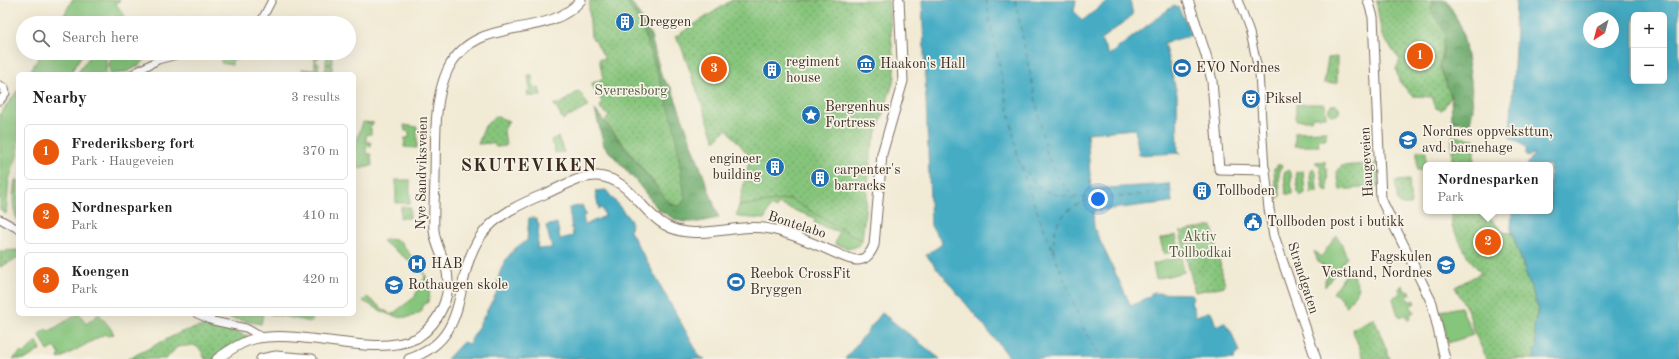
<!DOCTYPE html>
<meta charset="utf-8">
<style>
body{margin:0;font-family:"Old Standard TT",serif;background:#f2f2f2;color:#202124}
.controls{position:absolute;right:12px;top:12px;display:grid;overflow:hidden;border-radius:6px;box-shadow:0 4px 16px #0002}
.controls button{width:36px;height:36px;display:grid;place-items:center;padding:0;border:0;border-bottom:1px solid #e0e0e0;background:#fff;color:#202124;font:20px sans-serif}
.compass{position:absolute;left:1583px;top:12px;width:36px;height:36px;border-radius:50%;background:#fff;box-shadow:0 4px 16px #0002;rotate:216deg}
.you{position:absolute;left:1098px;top:199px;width:14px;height:14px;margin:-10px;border:3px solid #fff;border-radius:50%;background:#1a73e8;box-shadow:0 0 0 6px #1a73e833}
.badge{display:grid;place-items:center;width:26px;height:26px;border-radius:50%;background:#ea580c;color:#fff;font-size:13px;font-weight:700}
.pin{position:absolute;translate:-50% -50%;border:2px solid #fff;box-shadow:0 1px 4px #0006}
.popup{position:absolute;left:1423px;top:162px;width:130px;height:52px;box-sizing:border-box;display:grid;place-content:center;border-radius:6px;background:#fff;filter:drop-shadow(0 1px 3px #0005);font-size:13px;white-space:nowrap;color:#757577}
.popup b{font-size:15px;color:#202124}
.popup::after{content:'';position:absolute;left:50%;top:100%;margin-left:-8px;border:8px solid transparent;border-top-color:#fff}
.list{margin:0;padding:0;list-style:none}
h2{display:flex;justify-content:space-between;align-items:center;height:52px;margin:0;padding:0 16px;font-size:17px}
h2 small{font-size:13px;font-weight:400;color:#757577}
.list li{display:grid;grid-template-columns:26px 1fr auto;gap:12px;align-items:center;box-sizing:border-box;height:56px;margin:0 8px 8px;padding:0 8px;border:1px solid #e0e0e0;border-radius:6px}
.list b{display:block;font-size:15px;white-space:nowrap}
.list p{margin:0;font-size:13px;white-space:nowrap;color:#757577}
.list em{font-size:13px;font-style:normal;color:#757577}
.icon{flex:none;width:22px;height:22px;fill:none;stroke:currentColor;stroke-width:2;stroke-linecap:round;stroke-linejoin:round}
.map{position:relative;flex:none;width:1679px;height:359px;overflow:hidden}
.search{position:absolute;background:#fff;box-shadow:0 4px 16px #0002;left:16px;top:16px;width:340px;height:44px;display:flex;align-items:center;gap:10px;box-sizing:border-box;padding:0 14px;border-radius:22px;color:#757577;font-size:15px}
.panel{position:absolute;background:#fff;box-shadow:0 4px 16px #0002;left:16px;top:72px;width:340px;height:244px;border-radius:6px}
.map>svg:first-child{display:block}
.green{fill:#86c57c;stroke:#60784d}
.forest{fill:url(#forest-crowns);stroke:#546a45}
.park{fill:url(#park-dots);stroke:#60784d}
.water{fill:#44acc4;stroke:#406b71;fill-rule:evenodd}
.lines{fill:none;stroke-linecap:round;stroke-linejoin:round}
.ferry{stroke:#3e5858;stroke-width:1;stroke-dasharray:5 4;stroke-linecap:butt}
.minor-casing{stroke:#7b6d5e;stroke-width:9}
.major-casing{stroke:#7b6d5e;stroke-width:11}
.minor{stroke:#fff;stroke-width:7}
.major{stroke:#fff;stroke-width:9}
.labels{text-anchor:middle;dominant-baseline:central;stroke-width:3.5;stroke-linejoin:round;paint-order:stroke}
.poi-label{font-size:14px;fill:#3b2a1e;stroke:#f7f3e8;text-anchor:start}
.park-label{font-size:14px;fill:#52583a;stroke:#f7f3e8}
.street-label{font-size:14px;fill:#3b2a1e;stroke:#f7f3e8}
.district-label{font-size:18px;font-weight:bold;letter-spacing:1px;fill:#3b2a1e;stroke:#f7f3e8}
</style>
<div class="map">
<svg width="1679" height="359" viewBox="0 0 1679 359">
<defs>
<pattern id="forest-crowns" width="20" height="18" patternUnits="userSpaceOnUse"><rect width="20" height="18" fill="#6caa6c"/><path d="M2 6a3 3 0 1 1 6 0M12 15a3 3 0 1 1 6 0" fill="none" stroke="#5a8b58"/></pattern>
<pattern id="park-dots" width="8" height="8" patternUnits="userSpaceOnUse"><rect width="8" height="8" fill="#86c57c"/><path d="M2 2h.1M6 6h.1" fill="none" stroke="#6fa065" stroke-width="1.8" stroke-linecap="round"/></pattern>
</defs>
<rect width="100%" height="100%" fill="#f7f3e8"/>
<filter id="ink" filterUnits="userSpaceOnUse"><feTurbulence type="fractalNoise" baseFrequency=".025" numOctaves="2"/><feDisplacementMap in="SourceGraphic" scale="8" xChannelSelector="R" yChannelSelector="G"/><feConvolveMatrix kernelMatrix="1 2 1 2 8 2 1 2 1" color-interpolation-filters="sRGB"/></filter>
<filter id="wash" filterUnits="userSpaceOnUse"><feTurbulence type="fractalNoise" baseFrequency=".012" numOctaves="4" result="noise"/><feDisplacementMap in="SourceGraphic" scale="16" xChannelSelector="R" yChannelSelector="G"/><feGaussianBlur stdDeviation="0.9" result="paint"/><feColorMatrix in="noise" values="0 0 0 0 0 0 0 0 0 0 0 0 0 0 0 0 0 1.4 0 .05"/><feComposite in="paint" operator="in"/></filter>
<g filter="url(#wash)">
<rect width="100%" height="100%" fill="#f1ead4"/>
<g class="green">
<polygon points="72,0 120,0 116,4 125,16 120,23 60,23"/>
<polygon points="42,53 83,53 70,74 28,74"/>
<polygon points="92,53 108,53 106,58 106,74 77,74"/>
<path d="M112,53H139L145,60C135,70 124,74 110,74L109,65Z"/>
<polygon points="314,53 318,53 319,58 316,59 316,63 319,63 318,70 326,71 326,60 328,58 326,58 326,53 332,53 332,64 327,64 332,65 332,74 303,74 302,69 311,70 315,68"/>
<polygon points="235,54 234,56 238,58 237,60 232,59 232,65 221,63 221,58"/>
<polygon points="528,75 532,75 534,89 539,88 541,96 528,96 527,91 530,91"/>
<polygon points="18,90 18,153 9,180 6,214 0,210 0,114"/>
<polygon points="1296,104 1325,104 1326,117 1313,117 1311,120 1296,120"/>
<circle cx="1334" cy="110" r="5.5"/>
<polygon points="363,122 374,123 369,128 371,129 371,134 366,135 366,142 371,142 371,146 366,147 366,153 371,154 372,166 366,167 366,165 364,165 364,168 354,169 354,148"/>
<polygon points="404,125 417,127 417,148 404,147 405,138 409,138 409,131 405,131"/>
<polygon points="1326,131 1326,139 1318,139 1319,146 1295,146 1295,132"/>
<polygon points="558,137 564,152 555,153 554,145 552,145 551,140"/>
<rect x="1417" y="151" width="9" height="19"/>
<polygon points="1325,161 1325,168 1327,168 1328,192 1324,189 1320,167 1315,162"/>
<polygon points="1277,165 1282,165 1279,174 1280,196 1276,199 1274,168 1277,168"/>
<polygon points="1313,169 1316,173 1317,192 1311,193 1310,173"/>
<polygon points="1288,170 1291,174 1292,194 1286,194 1284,173"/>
<polygon points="1303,171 1305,193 1301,196 1298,193 1296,172"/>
<path d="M15,180H18V221C11,209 13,193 15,180Z"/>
<rect x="396" y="180" width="14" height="23"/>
<path d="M790,199L862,241C854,252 846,248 835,244L839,232L814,223L815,218L778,204L776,209L770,206L765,219L739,217L736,216L739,206Z"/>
<polygon points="1176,235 1179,249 1164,254 1160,239"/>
<polygon points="1337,235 1347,257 1325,287 1325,280 1329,271 1318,262 1314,251 1321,257"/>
<path d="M389,239L400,241C412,260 436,276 428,302L423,305L422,311C402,326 382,311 363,301L367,297L391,315L415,297L418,287L425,278L424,271L382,241Z"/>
<polygon points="1181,257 1184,272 1156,279 1153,264"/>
<polygon points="1350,268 1359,288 1347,306 1342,302 1343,299 1333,293"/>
<polygon points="1402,285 1406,292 1410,291 1411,294 1407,296 1410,302 1414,300 1415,303 1410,306 1415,312 1410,314 1411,318 1408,320 1406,314 1400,318 1400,315 1398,315 1393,299 1395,296 1400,295 1399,289"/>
<polygon points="1461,307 1473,335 1448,343 1441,311"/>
<path d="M78,314H80L86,324L99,314C105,322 109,325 114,334L107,336L105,334L59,359L58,357L60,355L55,347L48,351L39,334L46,329L48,331L51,330Z"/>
<polygon points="218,314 263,314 261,324 219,316"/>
<polygon points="270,314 312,314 312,322"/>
<polygon points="37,341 41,349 26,359 13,359 21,352 23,354"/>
</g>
<g class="forest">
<polygon points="621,0 630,0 650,33 662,78 671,87 719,218 699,222 683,222 674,219 658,209 636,181 604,146 595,110 671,205"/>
<path d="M1432,0H1447L1461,27L1465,44L1471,80L1473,109L1470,123L1452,122L1451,96L1439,65C1450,47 1436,26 1430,9L1433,5Z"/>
</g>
<g class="park">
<polygon points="590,0 625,0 643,29 671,115 675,132 685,199 681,205 676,206 668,201 605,121 609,116 600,108 602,102 591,84 603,78 599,59 605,59 596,42 591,37 589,8"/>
<polygon points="732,0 888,0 895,77 872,147 862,241 790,199 739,206 750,157 727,129 715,141 681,46 675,37"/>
<path d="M1376,0H1432L1433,5L1430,9L1446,34C1440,45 1445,55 1439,65L1451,96L1444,108L1441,110L1436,108L1432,97L1412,96L1399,81L1396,69L1400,60L1382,36Z"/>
<polygon points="1337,57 1337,83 1324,83 1328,58"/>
<polygon points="579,91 589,106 571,116 569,115 563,120 554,104 560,104"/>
<polygon points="495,116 509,121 504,130 506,146 496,147 493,143 478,144 485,126"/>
<polygon points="1452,136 1474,139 1474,165 1452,165"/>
<polygon points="1379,163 1380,186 1340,190 1337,172 1341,166"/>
<polygon points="1409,180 1411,205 1402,205 1398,202 1395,181"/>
<polygon points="401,207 410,207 410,218 400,218"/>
<polygon points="1451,211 1480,211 1480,215 1489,217 1503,232 1512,233 1538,308 1534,329 1537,348 1534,350 1535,359 1487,359 1473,330 1469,313 1455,287 1481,273 1468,257 1452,227"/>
<polygon points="1212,226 1225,286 1195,292 1180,232"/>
<polygon points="18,250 18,258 0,267 0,251"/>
<polygon points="1374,318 1390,359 1364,359 1352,329"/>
<polygon points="206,325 249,336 216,359 205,359 201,350 194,345 177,347 166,359 128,359 181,332"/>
</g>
<g class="water">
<polygon points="922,0 1076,0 1074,11 1082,21 1108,0 1130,0 1133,15 1101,40 1109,55 1174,5 1178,7 1192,35 1164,43 1177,94 1178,152 1180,153 1139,155 1135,129 1087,133 1091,189 1170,184 1172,202 1093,211 1094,228 1131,306 1151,296 1151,293 1192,294 1193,299 1191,301 1196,316 1211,311 1216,326 1224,322 1231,331 1239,352 1234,356 1235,359 1011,359 926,255 941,245 942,241 931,226"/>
<path d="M1516,0H1679V359H1535L1534,350L1537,348L1534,329L1538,308L1511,229L1512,211H1550V165H1527L1534,154H1532L1528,157L1526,155V147L1510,137L1516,29H1515ZM1634,15H1664V81H1634ZM1589,18H1613V42H1589Z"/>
<path d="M606,190L631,221L630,231L700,357L705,359H447L463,342L469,344L497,292C496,272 509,248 527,241L529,218H535L539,225L537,249L552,248L546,226L557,223L560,239L573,236L569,208L582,205L586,215L583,216L585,225L605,216L602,208L599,209L595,191Z"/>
<polygon points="882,313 940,359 845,359"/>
</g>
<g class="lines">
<g class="ferry">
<polyline points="986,0 1019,162 1033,201 1083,327 1102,359"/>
<path d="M1015,0L1047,155C1053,169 1061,186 1074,195C1087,204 1150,193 1169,191"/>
<path d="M1021,164C1040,193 1048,194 1080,199"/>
<path d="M1054,252C1051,223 1063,210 1088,200"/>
</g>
</g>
</g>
<g filter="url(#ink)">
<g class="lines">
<g class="minor-casing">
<g id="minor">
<polyline points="1238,0 1250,33 1259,73 1265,170"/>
<polyline points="260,23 272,0"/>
<polyline points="132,74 158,60 184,53"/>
<polyline points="0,85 5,88 6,93 0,101"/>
<polyline points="0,219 18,229"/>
<polyline points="197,314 213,321 246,328 264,338"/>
</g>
</g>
<g class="major-casing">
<g id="major">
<polyline points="1188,0 1206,55 1212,81 1219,169 1265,170 1269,209 1274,236 1316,359"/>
<polyline points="1368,0 1373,17 1381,199 1432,303 1445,359"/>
<path d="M217,359C228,351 241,342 254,339C305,328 372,359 417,338C440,323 453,294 446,267C442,254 435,244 434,230C433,212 435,194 435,175C436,141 433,101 448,69C477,12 546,42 581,0"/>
<polyline points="261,359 276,356 312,359"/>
<path d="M409,359C473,337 451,281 480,237C495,215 522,203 547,193C563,186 581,175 598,176C630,179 640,211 665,225C697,244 739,220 775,230C794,235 813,243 831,251C839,254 849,260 857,260C866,260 871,253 874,245L882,154L903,81L899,0"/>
</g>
</g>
<use href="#minor" class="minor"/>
<use href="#major" class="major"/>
</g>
</g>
<defs>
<g id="building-disc" transform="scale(1)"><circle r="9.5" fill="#1f6fb2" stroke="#f7f3e8"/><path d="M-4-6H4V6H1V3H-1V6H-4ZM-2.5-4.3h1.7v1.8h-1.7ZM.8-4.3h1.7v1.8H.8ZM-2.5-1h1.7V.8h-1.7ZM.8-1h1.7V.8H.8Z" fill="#fff"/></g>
<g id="museum-disc" transform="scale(1)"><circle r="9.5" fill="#1f6fb2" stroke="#f7f3e8"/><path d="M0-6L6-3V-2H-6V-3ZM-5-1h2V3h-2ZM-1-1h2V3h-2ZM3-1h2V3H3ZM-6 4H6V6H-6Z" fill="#fff"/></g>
<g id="stadium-disc" transform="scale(1)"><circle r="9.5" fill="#1f6fb2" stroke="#f7f3e8"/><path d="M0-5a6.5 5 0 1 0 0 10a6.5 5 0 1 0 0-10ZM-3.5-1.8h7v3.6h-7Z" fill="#fff"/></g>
<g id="theatre-disc" transform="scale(1)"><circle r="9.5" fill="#1f6fb2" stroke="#f7f3e8"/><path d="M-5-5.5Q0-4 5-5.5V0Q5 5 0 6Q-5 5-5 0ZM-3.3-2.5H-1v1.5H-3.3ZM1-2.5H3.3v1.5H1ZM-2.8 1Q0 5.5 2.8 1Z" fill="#fff"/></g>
<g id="sight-disc" transform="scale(1)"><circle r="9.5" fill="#1f6fb2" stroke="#f7f3e8"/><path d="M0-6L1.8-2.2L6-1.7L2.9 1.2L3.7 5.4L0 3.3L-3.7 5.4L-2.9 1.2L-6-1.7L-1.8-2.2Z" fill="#fff"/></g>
<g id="school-disc" transform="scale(1)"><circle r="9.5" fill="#1f6fb2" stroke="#f7f3e8"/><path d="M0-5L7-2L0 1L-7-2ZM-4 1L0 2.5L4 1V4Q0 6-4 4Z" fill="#fff"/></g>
<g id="civic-disc" transform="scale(1)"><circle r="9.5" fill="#1f6fb2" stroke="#f7f3e8"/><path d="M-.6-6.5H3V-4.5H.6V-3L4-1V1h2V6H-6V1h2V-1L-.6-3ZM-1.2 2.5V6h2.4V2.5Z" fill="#fff"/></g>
<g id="hospital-disc" transform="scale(1)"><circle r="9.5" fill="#1f6fb2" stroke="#f7f3e8"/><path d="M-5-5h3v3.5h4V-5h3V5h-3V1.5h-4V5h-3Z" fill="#fff"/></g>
</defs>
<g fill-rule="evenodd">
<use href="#building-disc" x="625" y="22"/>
<use href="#museum-disc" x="866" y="64"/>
<use href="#stadium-disc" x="1182" y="68"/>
<use href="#building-disc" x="772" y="70"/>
<use href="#theatre-disc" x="1251" y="99"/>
<use href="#sight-disc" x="811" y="115"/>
<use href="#school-disc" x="1408" y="140"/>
<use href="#building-disc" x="775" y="167"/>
<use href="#building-disc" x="820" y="178"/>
<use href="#building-disc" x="1202" y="191"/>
<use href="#civic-disc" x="1253" y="222"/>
<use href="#hospital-disc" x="417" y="264"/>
<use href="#school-disc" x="1446" y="265"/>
<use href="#stadium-disc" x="736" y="282"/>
<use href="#school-disc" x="394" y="285"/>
</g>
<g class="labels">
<g class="poi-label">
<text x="639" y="22">Dreggen</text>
<text x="786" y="62">regiment<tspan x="786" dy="16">house</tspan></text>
<text x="880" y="64">Haakon's Hall</text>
<text x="1196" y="68">EVO Nordnes</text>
<text x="1265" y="99">Piksel</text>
<text x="825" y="107">Bergenhus<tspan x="825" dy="16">Fortress</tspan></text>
<text x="1422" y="132">Nordnes oppveksttun,<tspan x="1422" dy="16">avd. barnehage</tspan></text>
<text x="761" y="159" text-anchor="end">engineer<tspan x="761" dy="16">building</tspan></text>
<text x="834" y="170">carpenter's<tspan x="834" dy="16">barracks</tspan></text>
<text x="1216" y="191">Tollboden</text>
<text x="1267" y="222">Tollboden post i butikk</text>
<text x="1432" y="257" text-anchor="end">Fagskulen<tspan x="1432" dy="16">Vestland, Nordnes</tspan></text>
<text x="431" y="264">HAB</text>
<text x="750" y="274">Reebok CrossFit<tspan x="750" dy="16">Bryggen</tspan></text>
<text x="408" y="285">Rothaugen skole</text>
</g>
<g class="park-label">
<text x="631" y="91">Sverresborg</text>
<text x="1200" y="237">Aktiv<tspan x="1200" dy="16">Tollbodkai</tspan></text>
</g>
<g class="street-label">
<text transform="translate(1367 162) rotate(-93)">Haugeveien</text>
<text transform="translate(422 173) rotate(-89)">Nye Sandviksveien</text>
<text transform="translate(797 225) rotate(18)">Bontelabo</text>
<text transform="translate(1303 278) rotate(72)">Strandgaten</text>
</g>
<g class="district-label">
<text x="529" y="166">SKUTEVIKEN</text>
</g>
</g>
</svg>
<div class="controls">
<button>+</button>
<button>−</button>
</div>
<svg class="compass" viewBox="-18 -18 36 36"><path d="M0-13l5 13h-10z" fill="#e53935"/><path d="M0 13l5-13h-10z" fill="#757577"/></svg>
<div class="you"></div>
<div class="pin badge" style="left:1420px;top:56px">1</div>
<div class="pin badge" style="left:1488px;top:242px">2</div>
<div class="popup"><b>Nordnesparken</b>Park</div>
<div class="pin badge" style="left:714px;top:69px">3</div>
<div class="search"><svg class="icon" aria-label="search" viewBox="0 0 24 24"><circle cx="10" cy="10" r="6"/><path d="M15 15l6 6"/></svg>Search here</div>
<section class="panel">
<h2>Nearby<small>3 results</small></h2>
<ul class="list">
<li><span class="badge">1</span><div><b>Frederiksberg fort</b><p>Park · Haugeveien</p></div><em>370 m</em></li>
<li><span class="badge">2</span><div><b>Nordnesparken</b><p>Park</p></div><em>410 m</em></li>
<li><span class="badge">3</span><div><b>Koengen</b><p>Park</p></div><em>420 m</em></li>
</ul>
</section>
</div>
